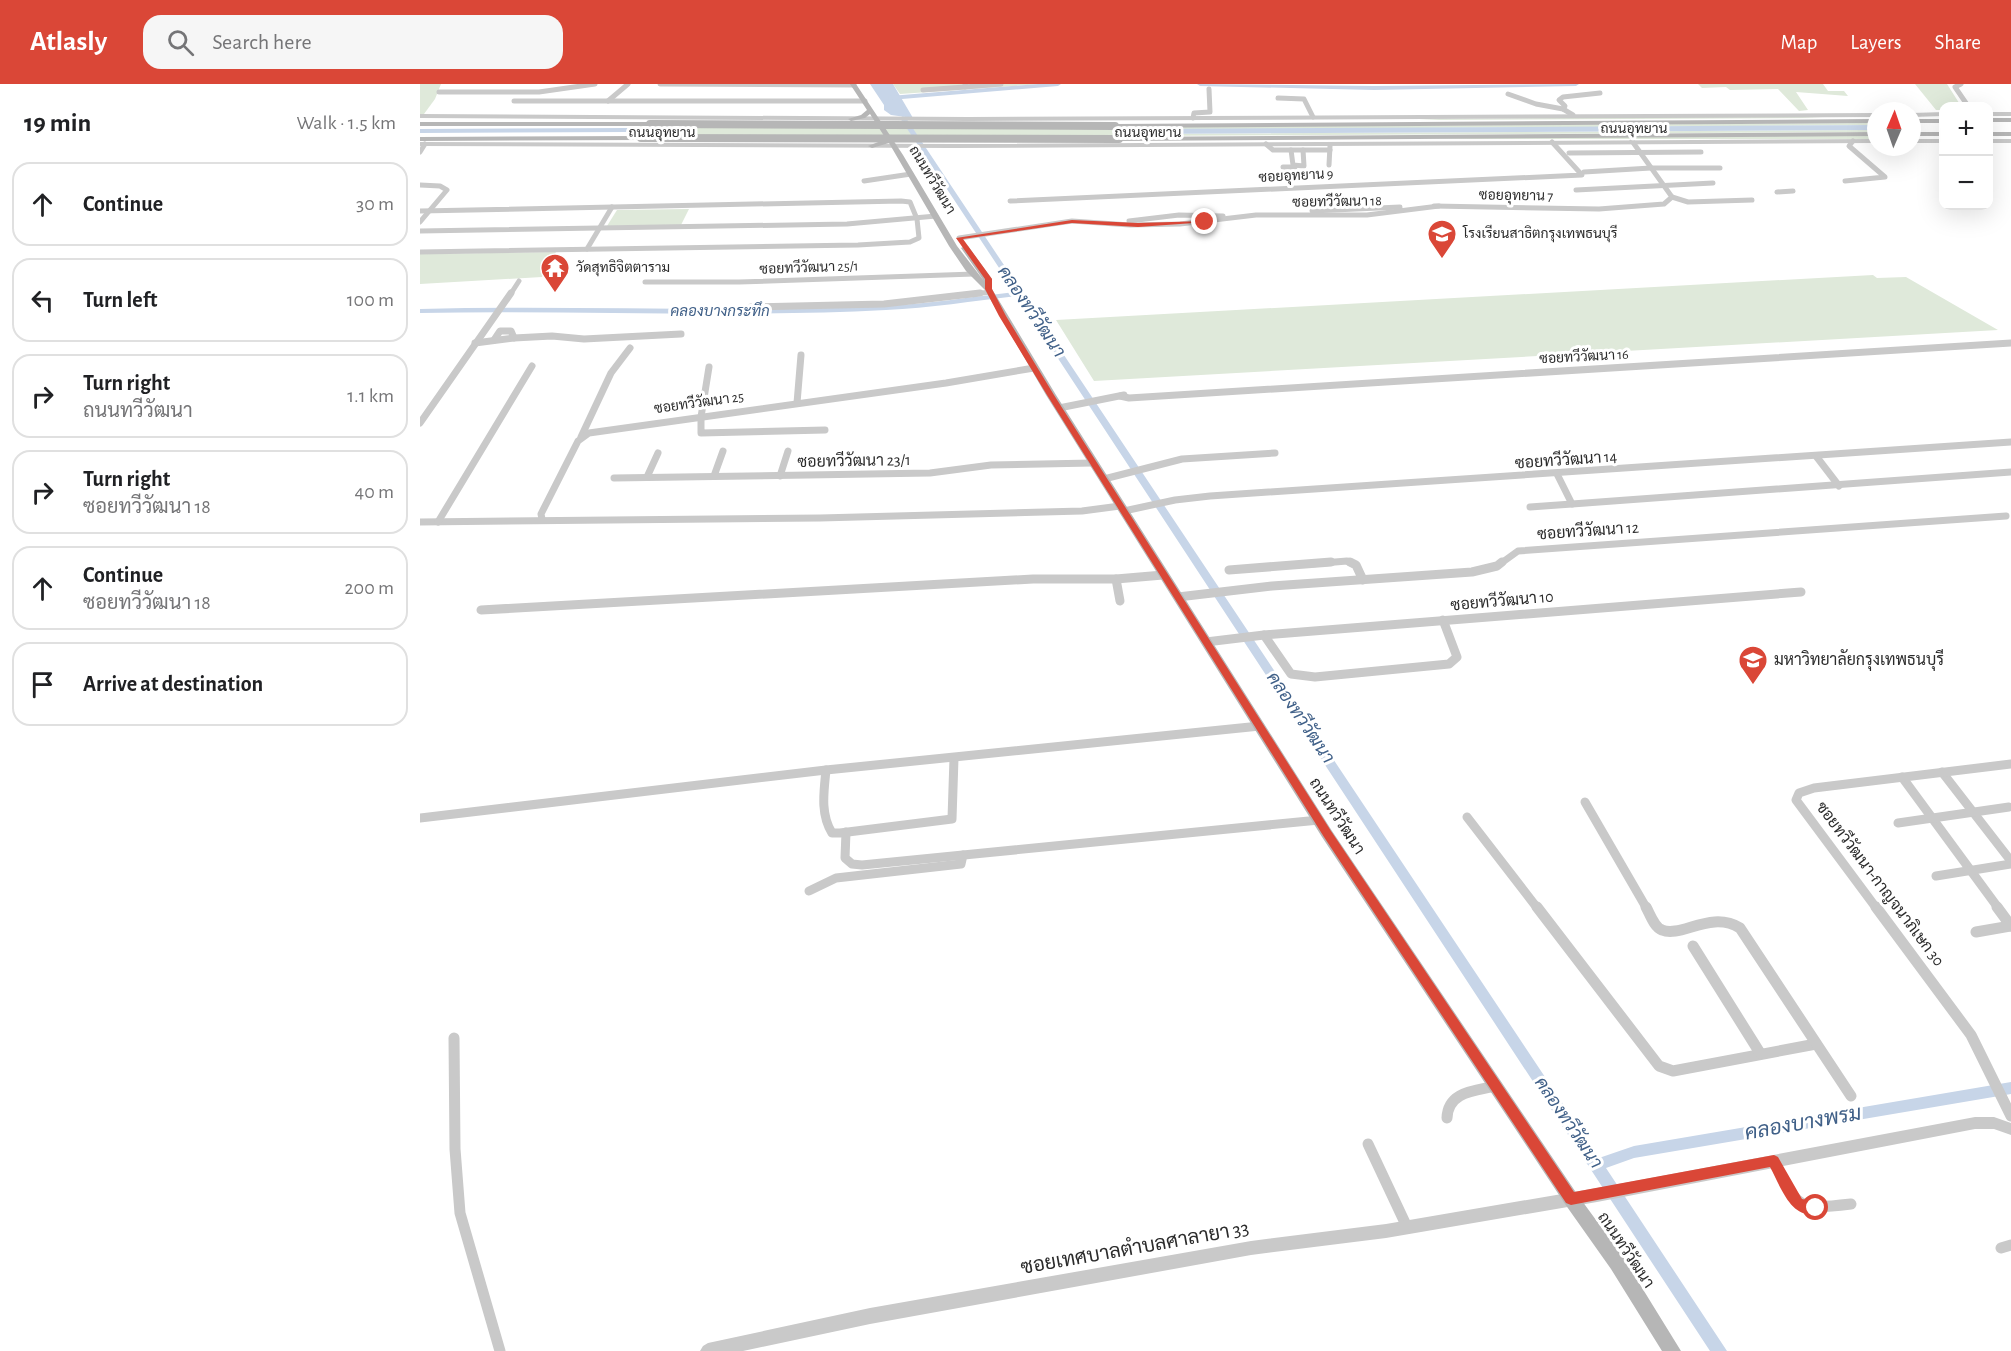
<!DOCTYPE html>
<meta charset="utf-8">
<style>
body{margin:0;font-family:"Alegreya Sans",Sarabun,sans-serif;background:#f6f6f6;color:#202124}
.controls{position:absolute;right:18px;top:18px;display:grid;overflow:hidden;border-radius:12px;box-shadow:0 6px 24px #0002}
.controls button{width:54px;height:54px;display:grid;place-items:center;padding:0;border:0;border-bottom:2px solid #e0e0e0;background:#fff;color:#202124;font:30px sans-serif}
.compass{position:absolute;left:1447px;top:18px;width:54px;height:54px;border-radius:50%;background:#fff;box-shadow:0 6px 24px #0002;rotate:2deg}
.stop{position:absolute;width:18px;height:18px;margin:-14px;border:4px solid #da4737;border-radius:50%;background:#fff}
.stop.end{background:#da4737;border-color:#fff;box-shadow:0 2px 6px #0008}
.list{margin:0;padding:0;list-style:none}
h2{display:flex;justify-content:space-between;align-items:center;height:78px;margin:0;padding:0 24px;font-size:26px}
h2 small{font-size:20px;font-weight:400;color:#757577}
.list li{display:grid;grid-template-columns:39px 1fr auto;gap:18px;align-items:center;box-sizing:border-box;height:84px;margin:0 12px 12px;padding:0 12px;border:2px solid #e0e0e0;border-radius:18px}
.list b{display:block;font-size:22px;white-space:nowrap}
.list p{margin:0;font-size:20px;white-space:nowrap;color:#757577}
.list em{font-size:20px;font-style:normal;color:#757577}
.icon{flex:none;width:33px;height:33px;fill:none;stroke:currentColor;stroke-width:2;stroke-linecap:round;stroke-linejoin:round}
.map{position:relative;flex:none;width:1591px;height:1267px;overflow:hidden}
header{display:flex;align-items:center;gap:36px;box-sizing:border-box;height:84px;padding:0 30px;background:#da4737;color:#fff}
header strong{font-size:28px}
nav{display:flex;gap:33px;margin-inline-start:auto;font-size:21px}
.search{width:420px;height:54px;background:#f6f6f6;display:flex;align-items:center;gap:15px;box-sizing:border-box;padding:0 21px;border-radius:18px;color:#757577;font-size:22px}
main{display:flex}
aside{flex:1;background:#fff}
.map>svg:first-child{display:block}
.green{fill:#dfe9da}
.water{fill:#c7d5e8}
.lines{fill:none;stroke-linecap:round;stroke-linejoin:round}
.canal{fill:#c7d5e8;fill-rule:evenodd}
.minor-far3{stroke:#c9c9c9;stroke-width:5}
.minor-far2{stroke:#c9c9c9;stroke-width:7}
.minor-far1{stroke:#c9c9c9;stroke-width:9}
.minor{stroke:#c9c9c9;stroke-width:11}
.tertiary{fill:#c9c9c9;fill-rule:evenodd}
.secondary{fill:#b6b6b6;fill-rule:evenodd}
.secondary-bridge{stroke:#b6b6b6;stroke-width:8}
.route{fill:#da4737}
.labels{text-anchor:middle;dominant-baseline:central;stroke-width:6;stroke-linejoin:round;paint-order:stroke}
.far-street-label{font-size:14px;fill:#2c2c2c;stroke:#fff}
.far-poi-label{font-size:14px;fill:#2c2c2c;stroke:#fff;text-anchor:start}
.far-water-label{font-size:15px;font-style:italic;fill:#406088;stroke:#fff}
.street-label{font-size:16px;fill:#2c2c2c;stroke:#fff}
.poi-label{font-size:16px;fill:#2c2c2c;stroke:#fff;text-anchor:start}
.water-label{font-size:18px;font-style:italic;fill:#406088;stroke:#fff}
.near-street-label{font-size:20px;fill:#2c2c2c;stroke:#fff}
.near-water-label{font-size:21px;font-style:italic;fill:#406088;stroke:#fff}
</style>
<header>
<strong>Atlasly</strong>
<div class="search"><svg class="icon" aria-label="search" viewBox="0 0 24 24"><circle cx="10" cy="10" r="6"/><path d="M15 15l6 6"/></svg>Search here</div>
<nav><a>Map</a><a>Layers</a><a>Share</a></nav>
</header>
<main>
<aside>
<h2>19 min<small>Walk · 1.5 km</small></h2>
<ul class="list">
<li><svg class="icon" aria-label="ahead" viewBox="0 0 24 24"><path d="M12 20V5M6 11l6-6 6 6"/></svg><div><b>Continue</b></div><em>30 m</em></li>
<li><svg class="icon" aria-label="left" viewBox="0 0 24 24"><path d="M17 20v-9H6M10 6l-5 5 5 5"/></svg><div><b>Turn left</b></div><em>100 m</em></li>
<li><svg class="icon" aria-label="right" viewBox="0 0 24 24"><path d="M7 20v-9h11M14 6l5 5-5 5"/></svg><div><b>Turn right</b><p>ถนนทวีวัฒนา</p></div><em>1.1 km</em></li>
<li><svg class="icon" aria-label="right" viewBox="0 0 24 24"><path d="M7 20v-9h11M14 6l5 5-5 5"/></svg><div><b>Turn right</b><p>ซอยทวีวัฒนา 18</p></div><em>40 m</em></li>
<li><svg class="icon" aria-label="ahead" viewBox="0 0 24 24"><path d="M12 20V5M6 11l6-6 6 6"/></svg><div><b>Continue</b><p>ซอยทวีวัฒนา 18</p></div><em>200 m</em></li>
<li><svg class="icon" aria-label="arrive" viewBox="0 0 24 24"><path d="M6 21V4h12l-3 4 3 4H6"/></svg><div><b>Arrive at destination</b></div></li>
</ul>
</aside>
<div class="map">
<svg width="1591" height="1267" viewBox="0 0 1591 1267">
<rect width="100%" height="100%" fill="#fff"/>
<g class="green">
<polygon points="0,0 21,0 15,15 4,30 0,30"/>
<polygon points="473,0 622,0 480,10"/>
<polygon points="1278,0 1403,0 1408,7 1424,7 1428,12 1376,8 1388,26 1379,27 1358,5 1310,6 1306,3 1282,4"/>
<polygon points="1495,0 1527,0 1541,22 1524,22 1523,26 1516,26"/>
<polygon points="1362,32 1403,34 999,36 1019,35"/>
<polygon points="1456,39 1456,41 718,46 720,50 1456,46 1456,48 714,52 213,52 220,42 715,43"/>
<polygon points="1200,52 1456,52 1456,55 992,55"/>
<polygon points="269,125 261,141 187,142 197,126"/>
<polygon points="136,168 122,193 0,200 0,170"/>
<polygon points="1453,191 1457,194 1486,193 1578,246 674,297 636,236"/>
</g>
<g class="water">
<polygon points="450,0 473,0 493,34 471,31 464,26 464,21"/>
<polygon points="1456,41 1456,46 720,50 716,47 720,45"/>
</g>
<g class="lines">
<g class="canal">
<polygon points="618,0 641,0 638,2 470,16 467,14 470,12"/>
<polygon points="777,0 954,2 1159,0 1156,2 954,6 780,2"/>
<path d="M483,32L486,34L1179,1074L1214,1062L1591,998V1010L1214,1074L1186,1084L1307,1267H1290L597,212C553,217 510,224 466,226C311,234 155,226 0,229V225C154,221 309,229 463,222C507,220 551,213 595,208L480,34Z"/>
<polygon points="0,45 207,44 210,46 207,48 0,49"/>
</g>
<g class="minor-far3">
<polyline points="240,0 434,1"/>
<polyline points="545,0 545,3 581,0"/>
<polyline points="1541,0 1535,3 1548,22"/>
<polyline points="503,6 545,3"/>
<polyline points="19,8 119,8 175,0"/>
<polyline points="1088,10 1116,20 1143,25 1153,31"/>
<polyline points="858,14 884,15 893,33"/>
<polyline points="94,17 445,17"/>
<polyline points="188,17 208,0"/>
<polyline points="1143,25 1145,22 1139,16 1143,13 1180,9"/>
<polyline points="773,34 774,29 790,28 789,5"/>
<polyline points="846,60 853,66 910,66"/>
<polyline points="871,66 873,81 884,82 883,66"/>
<polyline points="0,68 5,60"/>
<polyline points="1149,69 1281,68"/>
<polyline points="909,81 910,62"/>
<polyline points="863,83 875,83"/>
<polyline points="1164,88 1231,84 1300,84"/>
<polyline points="444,97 491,90"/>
<polyline points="1425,97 1465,93 1429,62 1433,57"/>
<polyline points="0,101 20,102 27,106 0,138"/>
<polyline points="1156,106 1293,99"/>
<polyline points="1357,108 1373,107"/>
<polyline points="1252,113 1268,118 1332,116"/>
<polyline points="590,117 1162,91 1132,58"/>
<polyline points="1014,122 1179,125 1244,120 1252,113 1212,57"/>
<polyline points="0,127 481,117 490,118 497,135 499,154 490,158 438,161 0,168"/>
<polyline points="892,127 980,123"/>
<polyline points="709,137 759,131 803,132"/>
<polyline points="0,147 427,140 516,132"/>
<polyline points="539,154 652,137 710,141 760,140 836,131 947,131 1019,122"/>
<polyline points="167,165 192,123"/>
<polyline points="225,198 319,198 554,190"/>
<polyline points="90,211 99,197"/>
<polyline points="547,211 570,208"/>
</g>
<g class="minor-far2">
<polyline points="331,223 464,220 560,209"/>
<polyline points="74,256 80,247 91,247 94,254 132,252 164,255 261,250"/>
<polyline points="55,259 94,254"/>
<polyline points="289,283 281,333 281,349 405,346"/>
<polyline points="700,312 709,314 1591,259"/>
<polyline points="377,319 381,271"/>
<polyline points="639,324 704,311"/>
<polyline points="0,339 91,209"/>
<polyline points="161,353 191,289 210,264"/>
<polyline points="1396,372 1419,402"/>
<polyline points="1137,390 1152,420 1591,388"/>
<polyline points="294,392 303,367"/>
<polyline points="360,392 368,367"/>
<polyline points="227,393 238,369"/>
<polyline points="194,394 510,389 571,381 673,379"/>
<polyline points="684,395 762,375 855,369"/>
<polyline points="1110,423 1152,420"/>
<polyline points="704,427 755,416 790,412 1591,358"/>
<polyline points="122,435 121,430 158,357 169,349 526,299 614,284"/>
<polyline points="0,438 400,434 662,427 700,422"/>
<polyline points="18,438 112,282"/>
<polyline points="891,480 927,477 933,480"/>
<polyline points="1080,480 1098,467 1586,432"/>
</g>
<g class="minor-far1">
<polyline points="930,478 936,481 943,496"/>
<polyline points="809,486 911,478"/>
<polyline points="696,495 700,517"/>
<polyline points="758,513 852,502 1052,488 1077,482 1082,478"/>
<polyline points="61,526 613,495 696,495 743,491"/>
<polyline points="844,551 871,590 895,593 1029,580 1037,573 1023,536"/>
<polyline points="786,558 844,551 1381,508"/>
<path d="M406,686C404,707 400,730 412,749H420L532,735L534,674"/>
<polyline points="1522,688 1591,777"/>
<polyline points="1482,693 1579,825"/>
<polyline points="1165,718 1227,825"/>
<polyline points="1047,733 1118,825"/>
<polyline points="0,734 406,686 840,642"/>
<polyline points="1478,739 1589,723"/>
<polyline points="426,748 425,774 432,780 442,781 899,736"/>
<polyline points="1516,792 1591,780"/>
<polyline points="389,807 416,794 541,780 543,771"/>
<polyline points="1457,825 1376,716 1379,709 1394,704 1591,680"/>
</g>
<g class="minor">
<polyline points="1117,823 1239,982 1253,987 1396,960"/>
<path d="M1226,823C1230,830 1234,843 1242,846C1261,854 1291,826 1320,844L1431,1012"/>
<polyline points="1456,823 1551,951 1591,1032"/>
<polyline points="1577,823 1591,842"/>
<polyline points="1556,848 1591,842"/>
<polyline points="1273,862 1340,969"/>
<polyline points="34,954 35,1065 40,1129 80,1267"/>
<path d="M1027,1034C1028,1007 1055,1007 1076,1002"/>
<polyline points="948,1060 987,1143"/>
<path d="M1354,1077C1377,1125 1378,1126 1431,1120"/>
<polyline points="1581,1164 1591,1161"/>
</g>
<g class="tertiary">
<polygon points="1524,28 1524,32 1492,33 1492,29"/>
<rect x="1568" y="28" width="23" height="4"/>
<polygon points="1456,29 1456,33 548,37 0,34 0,30 548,33"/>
<polygon points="1456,55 1456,59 532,64 0,62 0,58 532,60"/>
<rect x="1492" y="55" width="32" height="4"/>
<rect x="1568" y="55" width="23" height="4"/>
<polygon points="1555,1033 1574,1033 1591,1039 1591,1051 1574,1045 1555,1045 1177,1118 966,1154 831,1171 450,1240 323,1267 280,1267 283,1262 288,1259 450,1224 831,1157 966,1140 1177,1104"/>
</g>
<g class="secondary">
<polygon points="430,0 436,0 483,71 537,162 564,197 541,164 545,162 548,162 572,195 572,205 636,311 912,747 1157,1110 1203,1173 1261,1267 1242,1267 1191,1185 1145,1120 902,753 626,311 565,206 546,187 529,162 469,59 452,64 448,62 466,55 450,30 445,34 431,37 428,35 441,31 447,26"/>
<rect x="1568" y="34" width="23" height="4"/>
<polygon points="1456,35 1456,39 695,44 692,42 695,40"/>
<rect x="1492" y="35" width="32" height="4"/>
<polygon points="0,38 230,38 233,40 230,42 0,42"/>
<polygon points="1456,48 1456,52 699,57 696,55 699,53"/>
<rect x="1492" y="48" width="32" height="4"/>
<rect x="1568" y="48" width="23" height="4"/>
<polygon points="0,53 221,52 224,54 221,56 0,57"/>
</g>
<g class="secondary-bridge">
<polyline points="230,40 695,42"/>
<polyline points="221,54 699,55"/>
</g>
</g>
<path class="route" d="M652,136L718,139L785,137L788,138L718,143L652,139L543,155L572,195V205L586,232L634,311L911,747L1154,1108L1354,1071L1358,1073L1382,1115L1401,1119L1403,1124L1401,1128C1372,1140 1361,1103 1350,1083L1151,1121L1146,1119L904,753L627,311L579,232L565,205V195L536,154Z"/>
<defs>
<g id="school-pin" transform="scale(1.5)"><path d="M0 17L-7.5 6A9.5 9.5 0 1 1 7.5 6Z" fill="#da4737" stroke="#fff"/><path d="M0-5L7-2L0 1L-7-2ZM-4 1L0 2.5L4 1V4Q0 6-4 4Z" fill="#fff"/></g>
<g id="temple-pin" transform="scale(1.5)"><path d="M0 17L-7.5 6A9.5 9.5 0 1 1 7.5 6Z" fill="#da4737" stroke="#fff"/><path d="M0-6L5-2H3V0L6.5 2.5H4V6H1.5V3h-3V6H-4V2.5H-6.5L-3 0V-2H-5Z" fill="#fff"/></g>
<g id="university-pin" transform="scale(1.5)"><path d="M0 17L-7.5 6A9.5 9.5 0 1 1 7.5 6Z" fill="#da4737" stroke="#fff"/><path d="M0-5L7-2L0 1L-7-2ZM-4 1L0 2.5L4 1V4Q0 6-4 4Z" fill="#fff"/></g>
</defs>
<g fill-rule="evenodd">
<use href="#school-pin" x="1022" y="150"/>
<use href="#temple-pin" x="135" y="184"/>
<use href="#university-pin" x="1333" y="576"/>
</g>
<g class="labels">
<g class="far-street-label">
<text x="1214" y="45">ถนนอุทยาน</text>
<text x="242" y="49">ถนนอุทยาน</text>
<text x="728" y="49">ถนนอุทยาน</text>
<text transform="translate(876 92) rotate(-3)">ซอยอุทยาน 9</text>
<text transform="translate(512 96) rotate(59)">ถนนทวีวัฒนา</text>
<text transform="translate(1096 112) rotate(1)">ซอยอุทยาน 7</text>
<text transform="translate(917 118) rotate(-1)">ซอยทวีวัฒนา 18</text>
<text transform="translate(389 184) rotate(-2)">ซอยทวีวัฒนา 25/1</text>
<text transform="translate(1164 273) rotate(-3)">ซอยทวีวัฒนา 16</text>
<text transform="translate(279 319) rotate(-8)">ซอยทวีวัฒนา 25</text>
</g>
<g class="far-poi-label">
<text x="1043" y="150">โรงเรียนสาธิตกรุงเทพธนบุรี</text>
<text x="156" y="184">วัดสุทธิจิตตาราม</text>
</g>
<g class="far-water-label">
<text x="300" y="227">คลองบางกระทึก</text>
</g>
<g class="street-label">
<text transform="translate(1146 376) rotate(-4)">ซอยทวีวัฒนา 14</text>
<text transform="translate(434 377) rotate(-1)">ซอยทวีวัฒนา 23/1</text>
<text transform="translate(1168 447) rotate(-4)">ซอยทวีวัฒนา 12</text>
<text transform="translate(1082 517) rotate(-5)">ซอยทวีวัฒนา 10</text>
<text transform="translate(917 732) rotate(57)">ถนนทวีวัฒนา</text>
<text transform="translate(1460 800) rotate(53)">ซอยทวีวัฒนา-กาญจนาภิเษก 30</text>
<text transform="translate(1206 1166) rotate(56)">ถนนทวีวัฒนา</text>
</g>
<g class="poi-label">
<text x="1354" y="576">มหาวิทยาลัยกรุงเทพธนบุรี</text>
</g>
<g class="water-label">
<text transform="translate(611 228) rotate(56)">คลองทวีวัฒนา</text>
<text transform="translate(880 634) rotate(56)">คลองทวีวัฒนา</text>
<text transform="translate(1148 1039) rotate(56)">คลองทวีวัฒนา</text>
</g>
<g class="near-street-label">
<text transform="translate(715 1164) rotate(-10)">ซอยเทศบาลตำบลศาลายา 33</text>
</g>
<g class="near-water-label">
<text transform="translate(1383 1039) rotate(-10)">คลองบางพรม</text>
</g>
</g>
</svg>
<div class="controls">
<button>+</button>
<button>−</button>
</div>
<svg class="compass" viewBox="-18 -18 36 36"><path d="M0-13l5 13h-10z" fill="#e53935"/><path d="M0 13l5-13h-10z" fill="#757577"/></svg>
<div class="stop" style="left:1396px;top:1124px"></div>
<div class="stop end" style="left:785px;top:138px"></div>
</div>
</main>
